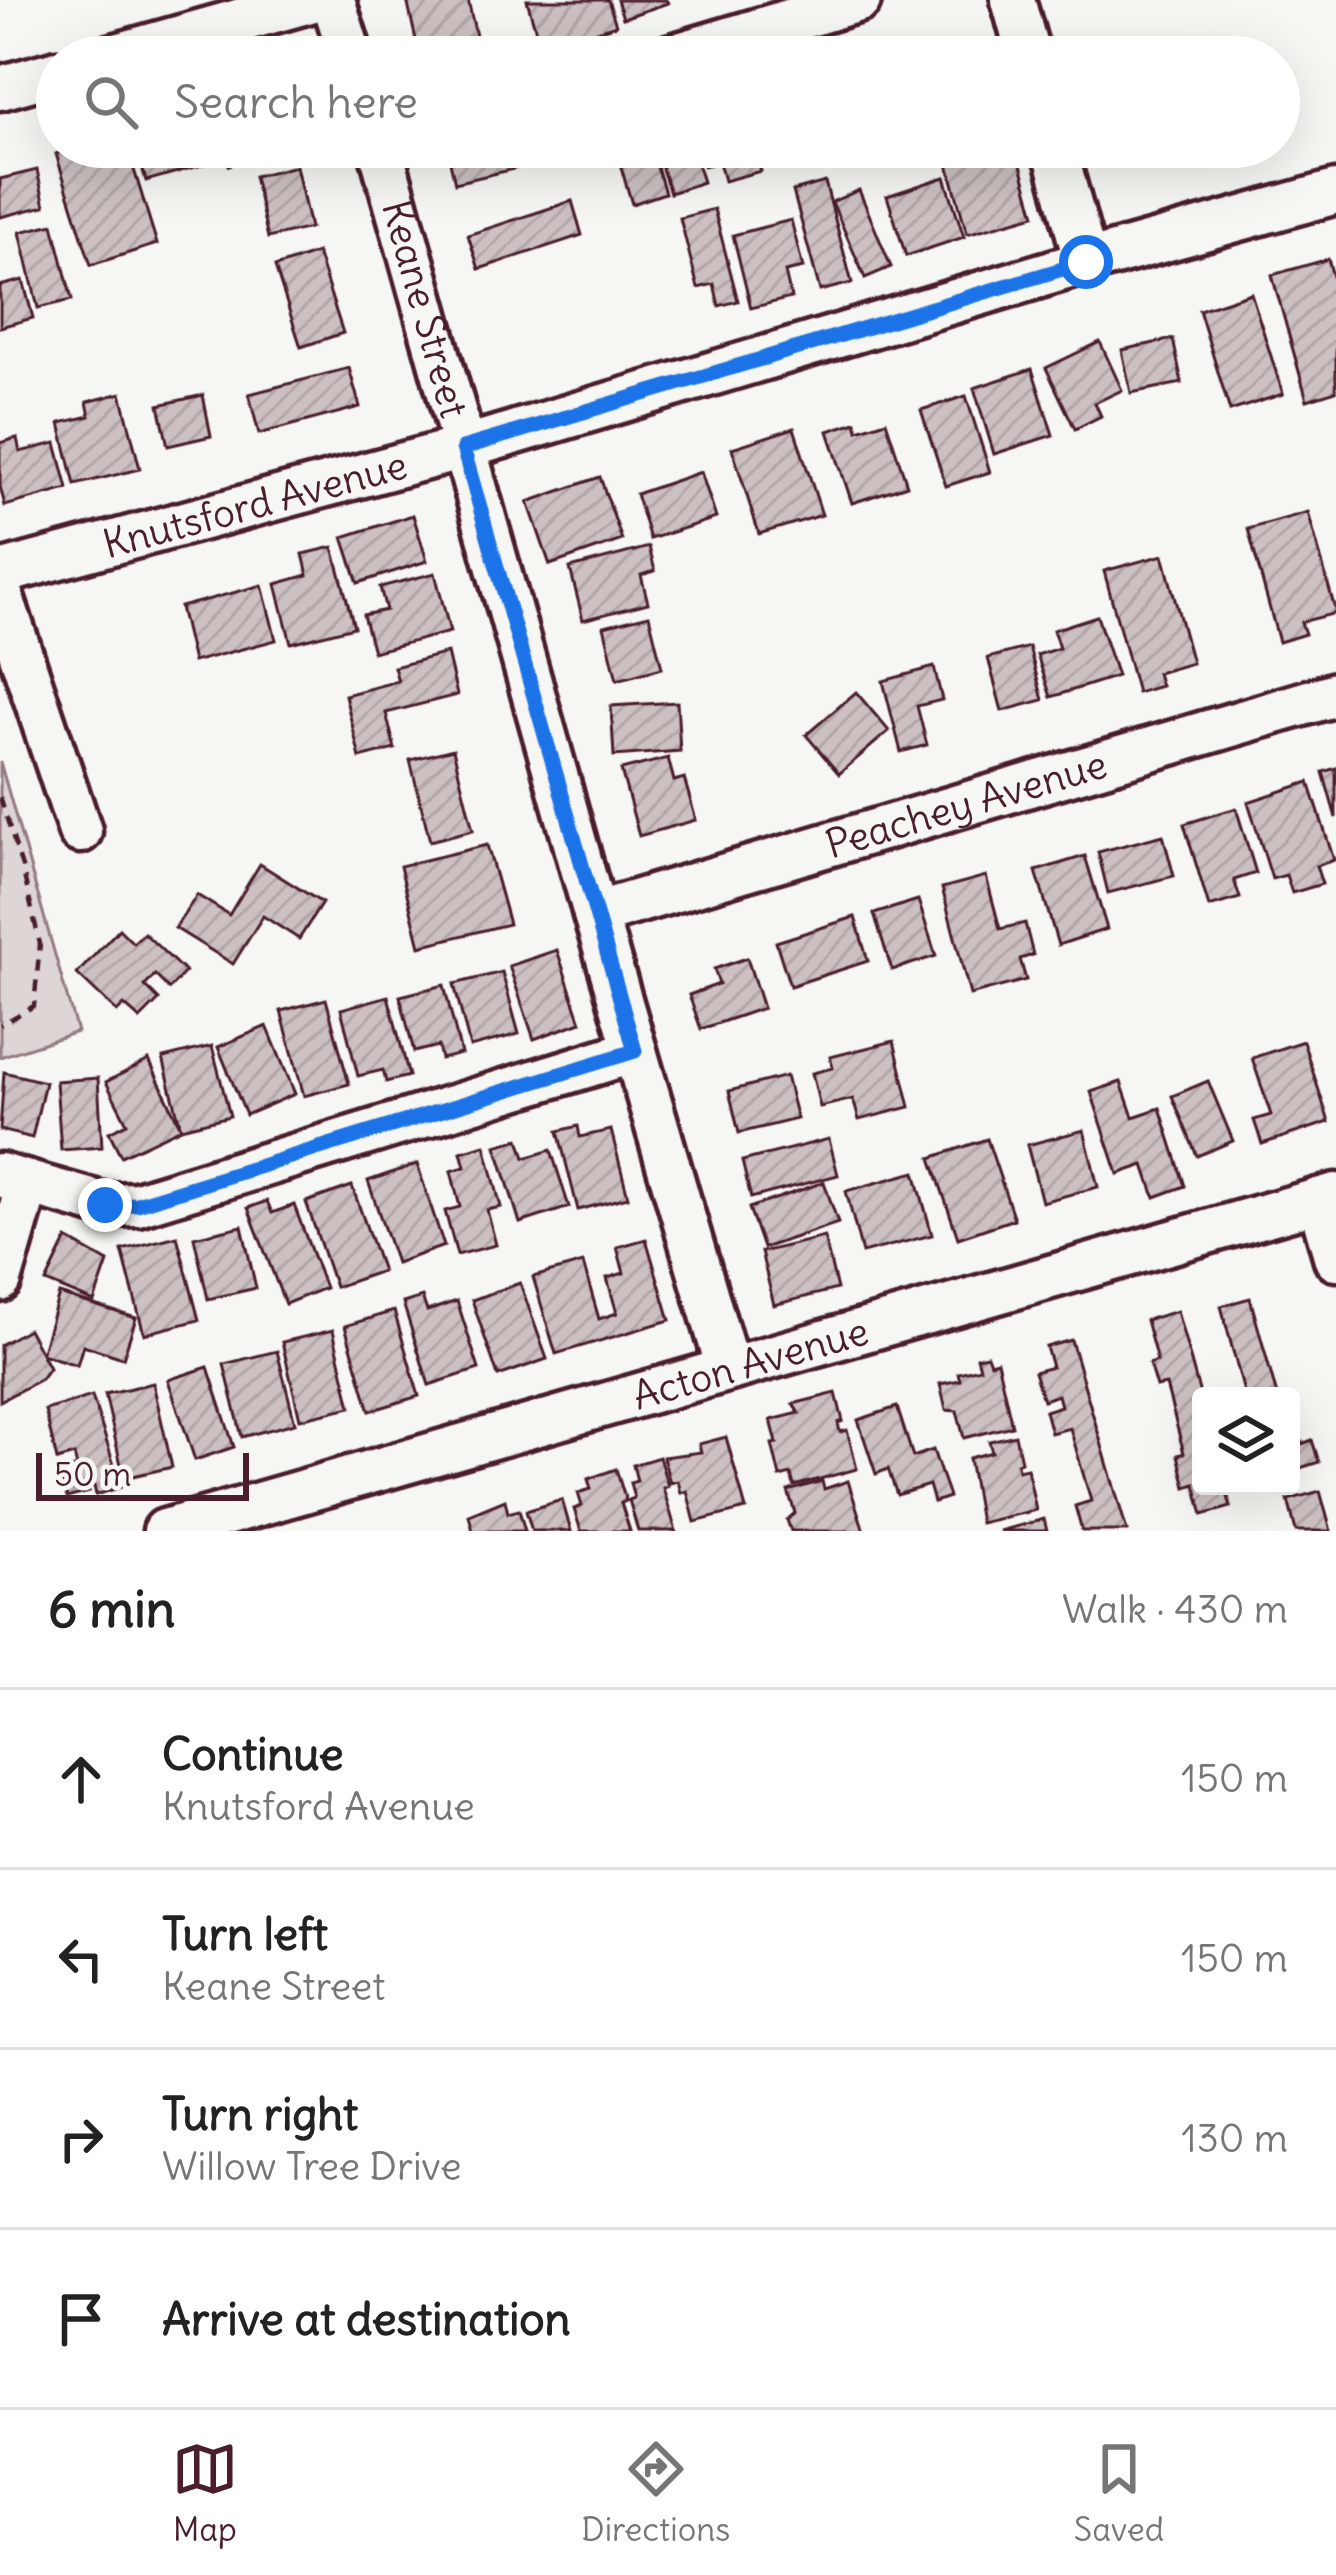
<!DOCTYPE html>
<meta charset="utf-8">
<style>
body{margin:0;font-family:Delius,sans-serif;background:#f2f2f2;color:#222}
.controls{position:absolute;right:36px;bottom:36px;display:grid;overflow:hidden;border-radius:12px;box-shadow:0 12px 48px #0002}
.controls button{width:108px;height:108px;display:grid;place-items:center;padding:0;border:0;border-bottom:3px solid #e0e0e0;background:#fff;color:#222;font:60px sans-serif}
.scale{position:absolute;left:36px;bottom:30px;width:213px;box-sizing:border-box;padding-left:12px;border:6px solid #4a1f2b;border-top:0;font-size:33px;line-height:42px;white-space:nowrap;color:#4a1f2b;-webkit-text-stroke:9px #f6f6f2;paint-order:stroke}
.stop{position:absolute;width:36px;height:36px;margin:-27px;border:9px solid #1a73e8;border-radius:50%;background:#fff}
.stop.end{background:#1a73e8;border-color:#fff;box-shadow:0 3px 12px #0008}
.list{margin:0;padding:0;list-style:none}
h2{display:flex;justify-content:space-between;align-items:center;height:156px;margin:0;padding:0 48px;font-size:51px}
h2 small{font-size:39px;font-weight:400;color:#767676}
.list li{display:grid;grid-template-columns:78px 1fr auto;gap:36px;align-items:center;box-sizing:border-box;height:180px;padding:0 48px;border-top:3px solid #e0e0e0}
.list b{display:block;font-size:45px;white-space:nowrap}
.list p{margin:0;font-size:39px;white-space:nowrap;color:#767676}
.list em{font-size:39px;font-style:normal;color:#767676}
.icon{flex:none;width:66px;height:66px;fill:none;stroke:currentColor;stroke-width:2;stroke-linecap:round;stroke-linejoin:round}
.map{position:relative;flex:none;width:1336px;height:1531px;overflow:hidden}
.search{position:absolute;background:#fff;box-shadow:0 12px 48px #0002;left:36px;right:36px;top:36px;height:132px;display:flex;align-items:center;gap:30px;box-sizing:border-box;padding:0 42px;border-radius:66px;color:#767676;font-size:45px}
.sheet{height:876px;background:#fff}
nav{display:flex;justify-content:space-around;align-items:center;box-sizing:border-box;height:168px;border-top:3px solid #e0e0e0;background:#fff;font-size:33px;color:#767676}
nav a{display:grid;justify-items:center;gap:6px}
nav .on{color:#4a1f2b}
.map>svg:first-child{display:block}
.green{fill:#ddd6d5;stroke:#947a80;stroke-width:3}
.building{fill:url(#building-hatch);stroke:#4a1f2b;stroke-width:3}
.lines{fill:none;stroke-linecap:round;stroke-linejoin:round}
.minor-casing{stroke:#4a1f2b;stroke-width:51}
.path{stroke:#4a1f2b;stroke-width:4.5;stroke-dasharray:12 9;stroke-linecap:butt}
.minor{stroke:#f6f6f2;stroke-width:42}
.route{stroke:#1a73e8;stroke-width:15}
.labels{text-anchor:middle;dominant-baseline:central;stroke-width:12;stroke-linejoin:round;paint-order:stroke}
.street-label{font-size:39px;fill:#4a1f2b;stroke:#f6f6f2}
</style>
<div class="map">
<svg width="1336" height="1531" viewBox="0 0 1336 1531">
<defs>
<pattern id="building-hatch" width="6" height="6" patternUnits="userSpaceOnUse" patternTransform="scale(3)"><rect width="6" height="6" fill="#ccc1c0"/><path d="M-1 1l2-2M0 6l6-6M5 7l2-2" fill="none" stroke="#b1a5a5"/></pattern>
</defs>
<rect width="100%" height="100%" fill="#f6f6f2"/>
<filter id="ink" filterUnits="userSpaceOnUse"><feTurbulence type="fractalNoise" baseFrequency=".00833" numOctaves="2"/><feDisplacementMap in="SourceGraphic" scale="24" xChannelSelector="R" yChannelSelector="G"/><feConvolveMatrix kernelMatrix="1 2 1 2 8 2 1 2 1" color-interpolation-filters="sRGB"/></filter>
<g filter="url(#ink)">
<polygon class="green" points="0,762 77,1032 0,1057"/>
<g class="building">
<polygon points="407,0 468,0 476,36 418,49"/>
<polygon points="527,0 608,0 616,25 541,49"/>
<polygon points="617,0 666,0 668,3 623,18"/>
<polygon points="76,147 127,147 157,244 91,265 56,154"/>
<polygon points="136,147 213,147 216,161 146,181"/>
<polygon points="223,147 273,147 274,149 229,165"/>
<polygon points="479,147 544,147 547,161 455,183 450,162 480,155"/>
<polygon points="615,147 651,147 665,193 632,204"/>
<polygon points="655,147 692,147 703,182 670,193"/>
<polygon points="699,147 773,147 755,152 761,171 724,181 719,162 704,166"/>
<polygon points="967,147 1016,147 1035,215 967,234 945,153"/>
<polygon points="296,166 310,228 268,238 254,176"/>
<polygon points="37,170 45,206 0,217 0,179"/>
<polygon points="945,177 964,237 906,256 887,196"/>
<polygon points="825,182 852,283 820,291 793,191"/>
<polygon points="859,190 891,267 865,278 832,202"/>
<polygon points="572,201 582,235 479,269 468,235"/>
<polygon points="714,209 738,301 719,306 714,284 698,288 680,218"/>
<polygon points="791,220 803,268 785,272 791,298 751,308 733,235"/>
<polygon points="53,224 72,300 38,308 20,232"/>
<polygon points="317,253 343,333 301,347 275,267"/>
<polygon points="1328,259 1336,287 1336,391 1307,400 1272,275"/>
<polygon points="23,280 33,318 0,327 0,286"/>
<polygon points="1251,293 1283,394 1230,411 1199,310"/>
<polygon points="1173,339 1182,383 1131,393 1122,350"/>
<polygon points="1100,342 1122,390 1095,403 1101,416 1075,429 1046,368"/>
<polygon points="349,368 360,407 259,434 249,394"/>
<polygon points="1032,369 1053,435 994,454 974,388"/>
<polygon points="121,393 140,469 75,485 60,423 90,416 87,402"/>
<polygon points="203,395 211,436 168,446 159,405"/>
<polygon points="966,396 990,472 946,486 921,410"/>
<polygon points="886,421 907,485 852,503 828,431 856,422 858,430"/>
<polygon points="794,428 822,515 759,534 732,448"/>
<polygon points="17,438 20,452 56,443 68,489 5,506 0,486 0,443"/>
<polygon points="701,472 716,518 650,539 636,494"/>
<polygon points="600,477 622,540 550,565 528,502"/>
<polygon points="1308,512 1336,613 1301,622 1305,634 1279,642 1248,529"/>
<polygon points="413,515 427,561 358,583 343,537"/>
<polygon points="333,547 354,627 291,643 276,584 308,575 303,554"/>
<polygon points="649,547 655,571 641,575 648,603 583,620 570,568"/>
<polygon points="1163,555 1192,663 1157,673 1161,686 1137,693 1104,571"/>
<polygon points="435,573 450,632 373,652 363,615 386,610 380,587"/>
<polygon points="262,585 276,640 193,662 180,607"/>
<polygon points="649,615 662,668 617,680 604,626"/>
<polygon points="1097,616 1117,676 1051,697 1037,655 1059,648 1053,630"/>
<polygon points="1029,647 1043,700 1002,711 988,658"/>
<polygon points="447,653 457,695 386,713 395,749 360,758 345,695 398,681 394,667"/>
<polygon points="934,667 942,700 917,706 927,745 901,752 883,681"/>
<polygon points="856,692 889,731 839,774 806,735"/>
<polygon points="677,702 680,751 614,756 611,706"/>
<polygon points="453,749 473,830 430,841 410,760"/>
<polygon points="668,758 674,781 684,778 696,820 639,836 621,770"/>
<polygon points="1336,768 1336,818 1323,772"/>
<polygon points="1309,782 1334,860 1316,866 1322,884 1292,893 1286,875 1272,879 1248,802"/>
<polygon points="1236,808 1256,873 1234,880 1240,898 1209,907 1184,824"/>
<polygon points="1163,835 1174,876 1108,893 1098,852"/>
<polygon points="487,845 509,924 420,946 400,866"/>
<polygon points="1085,856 1107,929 1058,945 1036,871"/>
<polygon points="260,864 322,903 299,939 263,916 233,964 175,928 197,895 229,915"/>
<polygon points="986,876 1000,929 1025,923 1033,955 1020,959 1026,980 970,995 942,888"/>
<polygon points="918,900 936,956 892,970 874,914"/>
<polygon points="855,917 868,961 790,986 776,942"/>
<polygon points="119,929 133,943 144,933 185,972 169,989 155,975 145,986 159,1000 140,1019 124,1005 117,1012 77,974"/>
<polygon points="557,950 581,1022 534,1039 509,966"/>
<polygon points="747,958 763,1008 701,1029 689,995 719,984 714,969"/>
<polygon points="502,972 519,1034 470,1047 454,984"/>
<polygon points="444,985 461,1054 441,1059 438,1046 414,1052 400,996"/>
<polygon points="388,996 409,1076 386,1082 383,1070 358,1076 341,1009"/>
<polygon points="326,999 349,1084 304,1096 281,1011"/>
<polygon points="267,1026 295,1094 246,1115 218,1047"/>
<polygon points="894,1041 910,1107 859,1120 853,1099 820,1107 812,1073 833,1068 830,1057"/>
<polygon points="1303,1041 1329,1122 1262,1144 1254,1120 1271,1115 1252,1058"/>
<polygon points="212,1046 230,1116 181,1128 163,1058"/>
<polygon points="149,1060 181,1128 121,1156 109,1132 127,1123 106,1082"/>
<polygon points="4,1072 45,1082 32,1138 0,1130"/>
<polygon points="786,1076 797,1119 739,1133 729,1091"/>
<polygon points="98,1078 102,1147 61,1150 56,1081"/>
<polygon points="1208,1081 1233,1141 1197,1156 1172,1096"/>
<polygon points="1121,1082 1133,1117 1160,1108 1185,1186 1155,1197 1144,1165 1118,1174 1091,1092"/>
<polygon points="578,1126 580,1137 611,1130 628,1197 578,1210 558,1131"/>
<polygon points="1084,1130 1098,1187 1042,1202 1027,1145"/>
<polygon points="519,1139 525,1158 551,1150 569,1207 520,1223 496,1146"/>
<polygon points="829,1139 838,1175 751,1198 742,1161"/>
<polygon points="987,1139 1014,1219 958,1238 931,1158"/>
<polygon points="485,1145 501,1207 487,1210 496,1245 457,1255 445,1211 460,1207 451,1171 465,1167 461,1152"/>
<polygon points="417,1164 444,1246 396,1263 368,1181"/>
<polygon points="915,1172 932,1235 862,1253 846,1191"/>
<polygon points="824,1182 838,1223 763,1248 749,1208"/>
<polygon points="352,1186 382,1271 335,1287 306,1202"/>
<polygon points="267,1201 272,1213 294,1205 325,1288 285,1304 248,1208"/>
<polygon points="242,1226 256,1288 208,1299 194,1237"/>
<polygon points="177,1236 199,1320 144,1334 122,1250"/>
<polygon points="824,1237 837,1289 774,1305 761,1252"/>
<polygon points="67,1239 108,1262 94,1302 46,1282"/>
<polygon points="646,1239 670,1320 556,1354 533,1277 583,1263 599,1319 617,1313 607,1278 624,1273 617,1247"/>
<polygon points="520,1283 547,1359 498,1376 472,1300"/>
<polygon points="59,1294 136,1318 123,1358 83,1345 77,1365 41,1354"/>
<polygon points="422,1297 427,1311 457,1301 479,1369 429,1385 403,1303"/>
<polygon points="1250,1298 1277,1396 1245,1396 1221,1306"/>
<polygon points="394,1311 419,1396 370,1411 345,1326"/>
<polygon points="1177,1311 1201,1398 1201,1486 1225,1486 1231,1507 1203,1515 1195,1484 1186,1487 1178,1455 1184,1453 1166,1385 1156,1387 1149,1364 1157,1361 1146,1320"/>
<polygon points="28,1329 49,1368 41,1379 0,1401 0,1345"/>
<polygon points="333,1330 351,1407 300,1419 282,1342"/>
<polygon points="1071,1340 1127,1531 1082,1531 1075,1506 1091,1501 1070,1428 1051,1433 1045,1411 1061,1406 1058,1395 1043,1400 1034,1372 1052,1367 1046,1347"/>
<polygon points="277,1351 295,1423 242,1437 224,1364"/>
<polygon points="987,1355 990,1363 997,1361 1012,1426 964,1438 957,1411 946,1410 940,1384 960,1380 958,1373 980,1368 977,1357"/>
<polygon points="208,1367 234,1447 195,1460 168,1380"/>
<polygon points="153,1383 172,1467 124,1478 105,1394"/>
<polygon points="836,1393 843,1421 838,1423 840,1432 847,1430 857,1469 794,1486 791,1474 780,1477 772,1444 777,1443 771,1420 799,1413 793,1404"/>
<polygon points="92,1396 121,1487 96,1495 94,1486 87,1488 89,1492 67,1498 60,1471 77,1467 74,1455 57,1460 45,1410"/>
<polygon points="897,1407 913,1457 933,1450 949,1497 934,1502 929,1485 897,1495 888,1469 876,1474 858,1420"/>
<polygon points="1291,1411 1302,1444 1312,1440 1319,1462 1291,1471"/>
<polygon points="1015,1435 1021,1461 1017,1463 1018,1470 1027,1468 1036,1510 980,1523 969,1458 992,1452 989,1441"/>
<polygon points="726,1437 746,1509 695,1522 687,1491 681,1493 678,1481 670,1483 663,1457 701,1452 699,1444"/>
<polygon points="659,1457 668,1486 663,1488 676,1531 638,1531 629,1500 634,1498 630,1483 637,1481 633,1465"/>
<polygon points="616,1469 626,1501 621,1503 630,1531 581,1531 574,1509 582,1506 578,1493 591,1489 588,1479"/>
<polygon points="822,1481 824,1489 848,1481 864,1531 791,1531 787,1520 795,1513 788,1491"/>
<polygon points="1320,1491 1331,1531 1296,1531 1288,1500"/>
<polygon points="505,1500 508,1513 519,1510 525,1531 473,1531 469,1515"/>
<polygon points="562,1500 571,1531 532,1531 526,1511"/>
<polygon points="1044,1519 1047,1531 999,1531"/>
</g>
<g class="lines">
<g class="minor-casing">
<g id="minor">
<polyline points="333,0 351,57"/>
<polyline points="1013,0 1029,57"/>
<polyline points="110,57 313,0"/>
<polyline points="669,57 859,0"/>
<polyline points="0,88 57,72"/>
<path id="s1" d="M380,147L595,914L728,1369"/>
<polyline points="1054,147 1086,262"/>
<path id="s2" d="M0,573L463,448L1086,262L1336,192"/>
<polyline points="0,592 80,831"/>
<path id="s3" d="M595,914L1336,694"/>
<polyline points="0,1175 105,1205 137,1204 635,1051"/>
<polyline points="1319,1200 1336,1259"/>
<polyline points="0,1280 28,1183"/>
<path id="s4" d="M165,1531L1336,1195"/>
</g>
</g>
<polyline class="path" points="0,797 22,867 40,944 34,1006 0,1025"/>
<use href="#minor" class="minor"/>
</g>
</g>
<g class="lines" filter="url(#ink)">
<polyline class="route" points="105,1205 137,1204 635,1051 463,448 1086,262"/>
</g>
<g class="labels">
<g class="street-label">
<text stroke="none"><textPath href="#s1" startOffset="168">Keane Street</textPath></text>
<text stroke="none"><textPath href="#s2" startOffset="264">Knutsford Avenue</textPath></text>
<text stroke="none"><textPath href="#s3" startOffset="387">Peachey Avenue</textPath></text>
<text stroke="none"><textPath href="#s4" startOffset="609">Acton Avenue</textPath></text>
</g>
</g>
</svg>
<div class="controls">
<button><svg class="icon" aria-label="layers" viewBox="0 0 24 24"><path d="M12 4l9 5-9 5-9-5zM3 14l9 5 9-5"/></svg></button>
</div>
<div class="scale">50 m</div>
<div class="stop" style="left:1086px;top:262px"></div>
<div class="stop end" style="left:105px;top:1205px"></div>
<div class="search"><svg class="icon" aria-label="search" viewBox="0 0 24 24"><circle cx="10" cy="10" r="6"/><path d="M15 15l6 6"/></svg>Search here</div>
</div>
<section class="sheet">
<h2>6 min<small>Walk · 430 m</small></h2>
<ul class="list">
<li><svg class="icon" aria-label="ahead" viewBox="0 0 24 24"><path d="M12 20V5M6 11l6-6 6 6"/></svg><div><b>Continue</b><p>Knutsford Avenue</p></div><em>150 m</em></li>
<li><svg class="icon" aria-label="left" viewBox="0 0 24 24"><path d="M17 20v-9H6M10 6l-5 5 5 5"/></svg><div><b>Turn left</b><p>Keane Street</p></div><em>150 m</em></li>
<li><svg class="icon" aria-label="right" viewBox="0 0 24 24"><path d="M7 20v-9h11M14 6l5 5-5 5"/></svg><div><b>Turn right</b><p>Willow Tree Drive</p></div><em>130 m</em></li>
<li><svg class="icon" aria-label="arrive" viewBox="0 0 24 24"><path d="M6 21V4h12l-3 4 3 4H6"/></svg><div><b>Arrive at destination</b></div></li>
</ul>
</section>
<nav>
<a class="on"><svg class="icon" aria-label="map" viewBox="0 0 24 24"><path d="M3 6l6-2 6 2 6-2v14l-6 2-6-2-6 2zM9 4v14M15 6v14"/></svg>Map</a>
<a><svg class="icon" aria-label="directions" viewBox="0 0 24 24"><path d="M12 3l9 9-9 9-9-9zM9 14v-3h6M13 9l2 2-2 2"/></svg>Directions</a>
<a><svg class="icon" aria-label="saved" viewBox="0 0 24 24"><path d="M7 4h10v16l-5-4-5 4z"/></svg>Saved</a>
</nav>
